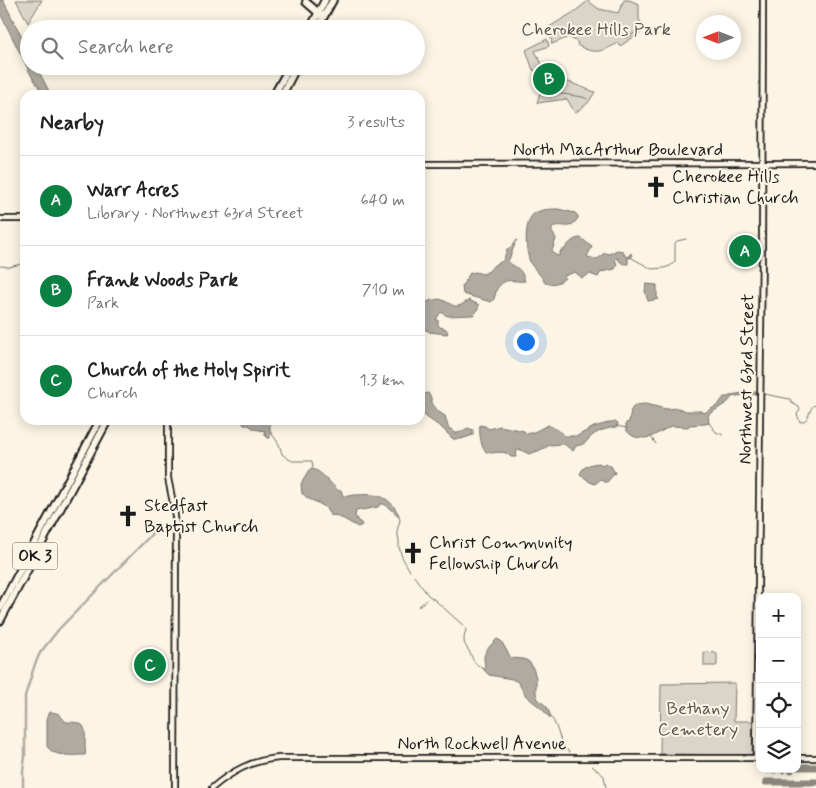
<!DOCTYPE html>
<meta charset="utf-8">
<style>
body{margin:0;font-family:Mynerve,sans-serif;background:#f2f2f2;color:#222}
.controls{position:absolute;right:15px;bottom:15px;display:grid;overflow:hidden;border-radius:10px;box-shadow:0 2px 12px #0003}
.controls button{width:45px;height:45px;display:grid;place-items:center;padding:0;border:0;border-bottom:1px solid #e0e0e0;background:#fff;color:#222;font:25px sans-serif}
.compass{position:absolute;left:696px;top:15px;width:45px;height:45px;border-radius:50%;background:#fff;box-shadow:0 2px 12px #0003;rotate:270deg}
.you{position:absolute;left:525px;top:341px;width:18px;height:18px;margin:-12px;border:4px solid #fff;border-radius:50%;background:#1a73e8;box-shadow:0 0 0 8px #1a73e833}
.badge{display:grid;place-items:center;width:32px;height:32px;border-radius:50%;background:#0b8043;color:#fff;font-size:16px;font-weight:700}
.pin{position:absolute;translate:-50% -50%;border:2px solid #fff;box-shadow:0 1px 5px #0006}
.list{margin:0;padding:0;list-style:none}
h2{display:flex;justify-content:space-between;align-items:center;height:65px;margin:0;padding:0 20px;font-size:21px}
h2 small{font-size:16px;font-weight:400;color:#767676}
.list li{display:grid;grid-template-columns:32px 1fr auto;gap:15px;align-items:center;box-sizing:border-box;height:90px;padding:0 20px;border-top:1px solid #e0e0e0}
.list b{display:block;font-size:19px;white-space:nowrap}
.list p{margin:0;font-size:16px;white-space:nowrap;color:#767676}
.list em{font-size:16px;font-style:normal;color:#767676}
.icon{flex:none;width:28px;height:28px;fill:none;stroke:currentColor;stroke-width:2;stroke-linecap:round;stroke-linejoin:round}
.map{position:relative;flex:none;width:816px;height:788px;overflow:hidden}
.search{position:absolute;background:#fff;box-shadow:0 2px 12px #0003;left:20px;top:20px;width:405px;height:55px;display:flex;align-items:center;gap:12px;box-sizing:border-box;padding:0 18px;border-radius:28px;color:#767676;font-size:19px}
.panel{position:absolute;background:#fff;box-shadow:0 2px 12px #0003;left:20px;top:90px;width:405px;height:335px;border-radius:15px}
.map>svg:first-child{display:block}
.green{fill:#dbd5c8;stroke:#7c7872}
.water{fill:#b0aba1;stroke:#75726c}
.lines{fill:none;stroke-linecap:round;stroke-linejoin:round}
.stream{stroke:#75726c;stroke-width:1}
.canal{stroke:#b0aba1;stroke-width:2.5}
.taxiway{stroke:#8c8880;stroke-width:7}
.secondary-casing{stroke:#1c1c1c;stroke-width:8}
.highway-casing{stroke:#1c1c1c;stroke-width:10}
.secondary{stroke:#fcf5e5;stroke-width:4.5}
.highway{stroke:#fcf5e5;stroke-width:6}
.labels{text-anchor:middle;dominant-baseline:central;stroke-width:4;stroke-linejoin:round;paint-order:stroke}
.shield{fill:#fcf5e5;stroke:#5f5d58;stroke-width:1}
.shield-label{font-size:16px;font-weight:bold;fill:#1c1c1c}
.park-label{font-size:18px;fill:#555450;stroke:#fcf5e5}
.street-label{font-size:18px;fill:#1c1c1c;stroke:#fcf5e5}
.poi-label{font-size:18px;fill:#1c1c1c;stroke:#fcf5e5;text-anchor:start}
</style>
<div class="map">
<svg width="816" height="788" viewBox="0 0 816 788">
<rect width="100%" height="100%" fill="#fcf5e5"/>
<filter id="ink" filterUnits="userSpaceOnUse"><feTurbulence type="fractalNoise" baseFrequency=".02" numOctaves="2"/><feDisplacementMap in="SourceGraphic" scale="10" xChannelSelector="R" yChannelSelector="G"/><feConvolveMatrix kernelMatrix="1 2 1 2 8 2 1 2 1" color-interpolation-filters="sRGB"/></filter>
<g filter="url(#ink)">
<g class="green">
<polygon points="16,0 42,0 28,23"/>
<path d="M624,0H629L639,4V19L645,30L620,46L618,43C602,52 594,55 577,45L578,43L569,37L552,44L549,27L574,12L588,1L599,9L618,13Z"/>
<polygon points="547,39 549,46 535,51 547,74 595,92 588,103 575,113 567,99 537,103 541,89 540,85 537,83 539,72 533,70 526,50"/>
<polygon points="704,652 716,653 717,654 717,665 716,666 704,666"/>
<polygon points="735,683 734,721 753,721 752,755 660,754 661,684"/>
</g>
<g class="water">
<polygon points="0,0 3,0 29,51 29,66 36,66 51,95 44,95 31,75 0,13"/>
<path d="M558,209L575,213L578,216V218C576,221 573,225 569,226C564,227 551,222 552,232C553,234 555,236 556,239L552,251L555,255L559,256L561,250H564C568,244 573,238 581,238L592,247L587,256L588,257C596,259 597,261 603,254L606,253L609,254L617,250L623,251L625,256L627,257L631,253L632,257L628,258V264C622,264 620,263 618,258L615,259L617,265L615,269L601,272L598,277L590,274L582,278L575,272L564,276L565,278C560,283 552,285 545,283C542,275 535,271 531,264C525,253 523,220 535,213C542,209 551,209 558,209Z"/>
<path d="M514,244H515L508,262C518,269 521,268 525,281C520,282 507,279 504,282C501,283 500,286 497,288L494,299L491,302L463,294L462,286L470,273L475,272L483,274L489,271L494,265L503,261L507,250Z"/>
<polygon points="646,284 657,285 657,297 659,299 648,301 645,291"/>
<path d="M440,299C455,305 454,311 469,300L479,305C478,308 477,313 473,315C470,315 451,316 448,316C445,315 444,314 441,312L440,313L436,320H438V325L440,327L446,329L448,333L447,334L429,332V331L420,328V310L425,307V303C429,300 435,300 440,299Z"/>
<polygon points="420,390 423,394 428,393 431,398 432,404 436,410 445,416 449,429 452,429 455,433 458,433 468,428 473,430 473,435 461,439 453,439 442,428 425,416 424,414 420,413"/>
<path d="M755,392H757V394L743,395L732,397L728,402L708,415L709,423L705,424L689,425L688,427L671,426L651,437L644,438L635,437L631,435L626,430V423L629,422L631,410L635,405L645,404L666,409L678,408L686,411H701L704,413L718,405L724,397H728C736,392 746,394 755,392Z"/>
<polygon points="238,420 268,420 270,424 270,438 268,438 264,434 265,431 254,429 249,425 244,425 241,420"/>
<path d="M615,421L618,423L617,427C610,427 599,431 593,435C586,441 587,444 576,446L573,451L564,444H561L550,445L538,451L529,454L521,450H517L516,457H511C500,444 485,464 481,441C480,436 479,431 480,425L485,426L489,429L500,426L524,431L527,434L534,432L548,425L558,430L565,436H577L594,427Z"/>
<path d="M599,463L602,465L606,463L611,466L615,473L607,482H604L601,479L595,484L590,482L580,474C583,466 590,464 599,463Z"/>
<path d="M310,469C320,468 331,485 339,491L341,490L343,496C347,497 350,495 355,495C377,494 388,494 399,515V516L384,504H380L378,507L356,511L355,516L358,521L361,523L362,525L358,527L342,518H339V516L330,515L325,507L318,503L307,498L304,494H302L301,484Z"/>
<path d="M497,639L501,641L511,658L523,659L528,661L531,664L534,671L536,678V693L538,699L547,707L551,717L550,718L541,708L526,696L518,682L512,679L489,675L484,670C486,666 484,663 484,657C485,650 492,644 497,639Z"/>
<path d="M50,712C61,713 59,715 66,722C85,722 86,725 85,744C85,748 86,751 85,755C73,755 54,758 47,746V719L48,715Z"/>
</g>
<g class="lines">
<g class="stream">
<polyline points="548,36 558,35"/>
<polyline points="622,36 627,38 642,28"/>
<polyline points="542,91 583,97 587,99"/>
<polyline points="513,245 517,240"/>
<polyline points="630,257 652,269 664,268 670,266 675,262 675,243 677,241 686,239"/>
<polyline points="0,266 9,267 25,263"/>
<path d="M764,394L790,399L792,403L799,407L800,410L797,414L800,422C810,422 808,410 814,405L816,406"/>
<polyline points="709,423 716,432 723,435"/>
<polyline points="616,426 627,428"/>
<polyline points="270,431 279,444 282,454 287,458 292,461 312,461 313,468"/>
<polyline points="651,437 656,444"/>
<polyline points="399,516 400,520 397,531 399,540 399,547 402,557 410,571"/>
<path d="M413,575L428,595L436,601L466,628C466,632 464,635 464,640C464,645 466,646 469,651C474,661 472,662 484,669"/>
<polyline points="418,607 426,600"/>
<path d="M551,717C560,729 557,741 569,752"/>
<polyline points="592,766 604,776 606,788"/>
</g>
<polyline class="canal" points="23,788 23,771 25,756 25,696 35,664 40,653 59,629 149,537 159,525"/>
<g class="taxiway">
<polyline points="797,767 816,767"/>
<polyline points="767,769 767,770"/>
<polyline points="774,769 774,770"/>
<polyline points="791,769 791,770"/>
<polyline points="783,770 783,769"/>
<polyline points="766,782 816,782"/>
</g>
<g class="secondary-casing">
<g id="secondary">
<polyline points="420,164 816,163"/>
<polyline points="0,219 25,219"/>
<polyline points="168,420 168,478 174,508 176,526 175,788"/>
<polyline points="756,758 762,247 763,0"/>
<polyline points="797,758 816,758"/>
<path d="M212,788C232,771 252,760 279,758H760"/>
</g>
</g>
<g class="highway-casing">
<g id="highway">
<polyline points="306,2 321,15"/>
<polyline points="310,29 325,0"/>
<polyline points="317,29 333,0"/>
<polyline points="274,95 290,66"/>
<polyline points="282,95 297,66"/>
<polyline points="0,608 100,420"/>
<polyline points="0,621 108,420"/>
</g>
</g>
<use href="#secondary" class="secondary"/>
<use href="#highway" class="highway"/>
</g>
</g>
<defs>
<g id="church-bare" transform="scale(1.725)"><path d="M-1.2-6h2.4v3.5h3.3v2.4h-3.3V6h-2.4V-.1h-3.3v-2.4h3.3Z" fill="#1c1c1c" stroke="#fcf5e5" stroke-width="2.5" paint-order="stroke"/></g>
</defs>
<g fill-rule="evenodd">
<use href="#church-bare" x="656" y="187"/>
<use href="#church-bare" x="128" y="516"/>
<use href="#church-bare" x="413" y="553"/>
</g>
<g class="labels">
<rect class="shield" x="12.5" y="542.5" width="45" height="27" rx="4"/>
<g class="shield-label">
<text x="35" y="556">OK 3</text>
</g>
<g class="park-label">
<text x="596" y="30">Cherokee Hills Park</text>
<text x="698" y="709">Bethany<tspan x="698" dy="21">Cemetery</tspan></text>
</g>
<g class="street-label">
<text x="618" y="150">North MacArthur Boulevard</text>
<text transform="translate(747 379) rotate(-89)">Northwest 63rd Street</text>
<text x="482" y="744">North Rockwell Avenue</text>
</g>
<g class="poi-label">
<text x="672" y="177">Cherokee Hills<tspan x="672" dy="21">Christian Church</tspan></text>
<text x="144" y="506">Stedfast<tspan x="144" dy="21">Baptist Church</tspan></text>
<text x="429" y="543">Christ Community<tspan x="429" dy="21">Fellowship Church</tspan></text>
</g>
</g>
</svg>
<div class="controls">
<button>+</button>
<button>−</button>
<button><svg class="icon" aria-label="locate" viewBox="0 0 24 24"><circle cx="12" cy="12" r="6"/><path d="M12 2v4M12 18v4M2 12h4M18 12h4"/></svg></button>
<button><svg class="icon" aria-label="layers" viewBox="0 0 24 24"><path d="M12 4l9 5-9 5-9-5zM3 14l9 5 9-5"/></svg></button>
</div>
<svg class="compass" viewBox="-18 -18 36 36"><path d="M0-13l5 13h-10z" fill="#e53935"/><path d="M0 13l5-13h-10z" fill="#767676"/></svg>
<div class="you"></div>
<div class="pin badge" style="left:745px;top:251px">A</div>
<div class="pin badge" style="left:549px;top:79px">B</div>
<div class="pin badge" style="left:150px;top:665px">C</div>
<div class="search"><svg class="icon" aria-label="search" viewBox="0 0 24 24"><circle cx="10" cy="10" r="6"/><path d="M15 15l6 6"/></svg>Search here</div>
<section class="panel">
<h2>Nearby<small>3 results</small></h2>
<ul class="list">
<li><span class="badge">A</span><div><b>Warr Acres</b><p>Library · Northwest 63rd Street</p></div><em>640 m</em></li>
<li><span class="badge">B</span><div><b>Frank Woods Park</b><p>Park</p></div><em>710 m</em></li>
<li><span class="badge">C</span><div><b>Church of the Holy Spirit</b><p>Church</p></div><em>1.3 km</em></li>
</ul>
</section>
</div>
